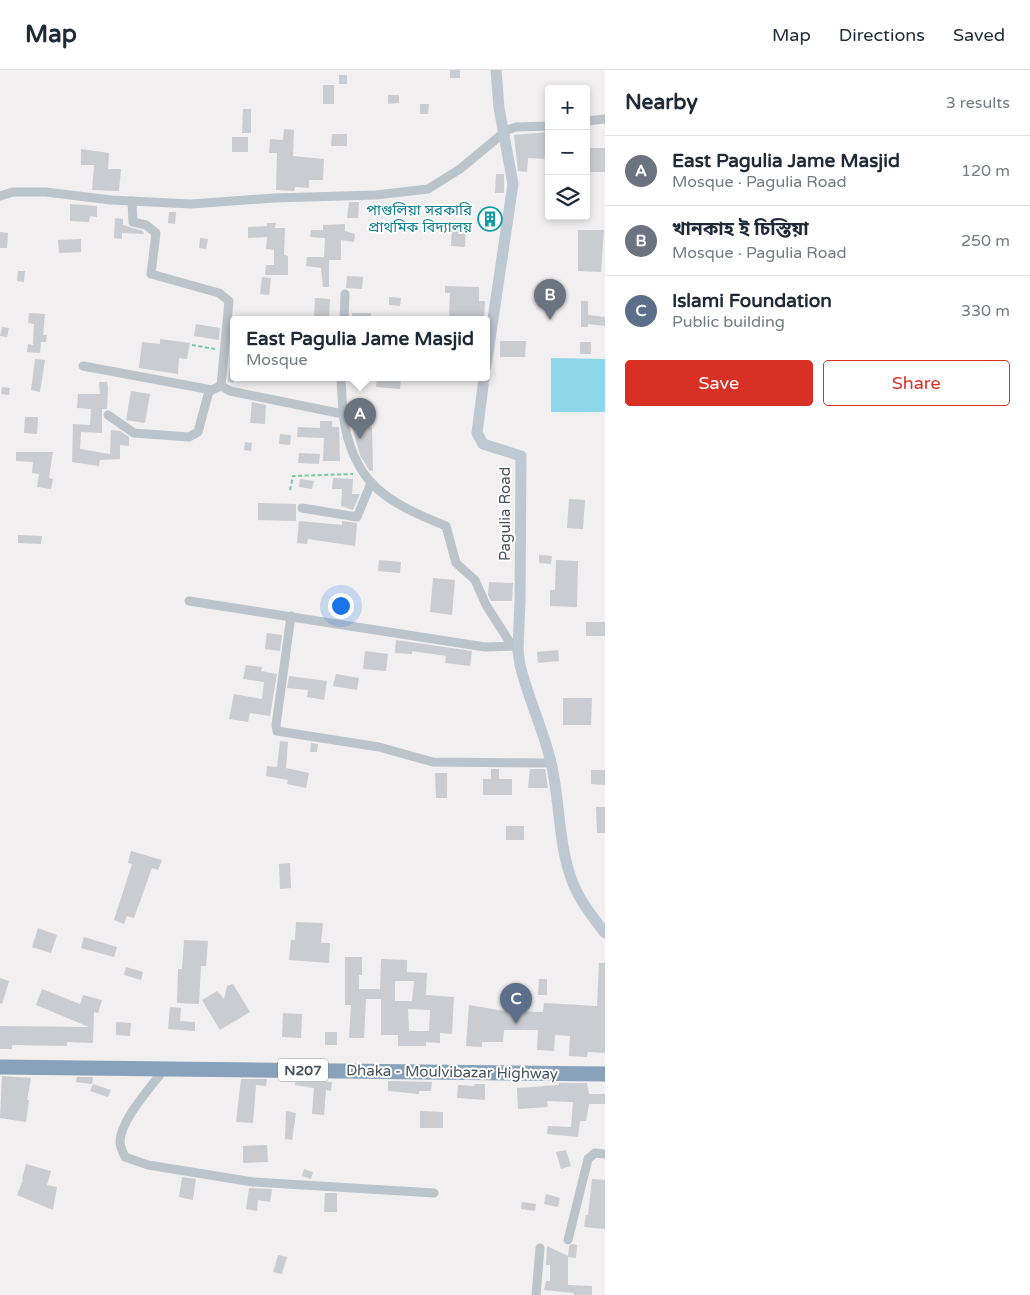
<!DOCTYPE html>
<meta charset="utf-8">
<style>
body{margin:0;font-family:"Varela Round","Noto Sans Bengali",sans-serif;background:#f6f6f7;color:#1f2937}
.controls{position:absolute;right:15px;top:15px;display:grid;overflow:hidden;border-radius:5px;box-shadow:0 2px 8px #0003}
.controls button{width:45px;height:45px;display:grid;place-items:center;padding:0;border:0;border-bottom:1px solid #e0e1e3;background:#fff;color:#1f2937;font:25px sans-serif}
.you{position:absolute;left:340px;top:535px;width:18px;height:18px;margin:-12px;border:4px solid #fff;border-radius:50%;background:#1a73e8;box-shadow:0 0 0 8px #1a73e833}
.badge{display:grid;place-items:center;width:32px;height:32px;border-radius:50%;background:#d93025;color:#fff;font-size:16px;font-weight:700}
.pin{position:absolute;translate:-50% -41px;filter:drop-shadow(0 1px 2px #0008)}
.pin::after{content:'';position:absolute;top:26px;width:18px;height:15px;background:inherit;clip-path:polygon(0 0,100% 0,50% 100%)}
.popup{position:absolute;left:230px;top:246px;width:260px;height:65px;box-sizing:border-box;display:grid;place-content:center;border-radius:5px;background:#fff;filter:drop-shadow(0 1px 4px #0005);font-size:16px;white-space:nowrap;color:#747a83}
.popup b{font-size:19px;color:#1f2937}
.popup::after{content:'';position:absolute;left:50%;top:100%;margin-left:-10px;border:10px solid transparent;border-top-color:#fff}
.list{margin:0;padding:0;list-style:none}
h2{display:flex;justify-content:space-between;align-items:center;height:65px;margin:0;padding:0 20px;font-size:21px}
h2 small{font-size:16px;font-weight:400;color:#747a83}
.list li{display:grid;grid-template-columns:32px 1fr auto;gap:15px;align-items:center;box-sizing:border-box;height:70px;padding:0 20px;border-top:1px solid #e0e1e3}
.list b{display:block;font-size:19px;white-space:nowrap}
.list p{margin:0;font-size:16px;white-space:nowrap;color:#747a83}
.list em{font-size:16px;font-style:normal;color:#747a83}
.actions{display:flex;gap:10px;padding:15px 20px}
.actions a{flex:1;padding:11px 0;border:1px solid #d93025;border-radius:5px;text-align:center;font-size:18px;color:#d93025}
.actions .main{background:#d93025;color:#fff}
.icon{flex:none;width:28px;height:28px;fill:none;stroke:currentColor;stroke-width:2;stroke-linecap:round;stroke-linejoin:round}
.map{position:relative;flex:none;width:605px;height:1225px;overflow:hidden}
header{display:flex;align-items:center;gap:30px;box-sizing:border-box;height:70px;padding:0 25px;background:#fff;border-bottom:1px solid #e0e1e3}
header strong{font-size:24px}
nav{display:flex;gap:28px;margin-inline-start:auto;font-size:18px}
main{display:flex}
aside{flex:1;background:#fff}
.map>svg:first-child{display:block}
.water{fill:#8ed7e8}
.building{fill:#c9ccd1;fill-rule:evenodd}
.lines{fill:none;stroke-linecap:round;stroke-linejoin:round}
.path{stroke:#79caa1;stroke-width:2;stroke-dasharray:4 2.5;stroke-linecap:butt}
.street{stroke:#bbc4cb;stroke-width:9}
.secondary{stroke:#bec8d2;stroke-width:11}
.highway{stroke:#89a2bc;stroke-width:15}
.labels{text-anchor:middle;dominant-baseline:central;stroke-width:4;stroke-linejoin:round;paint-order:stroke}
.shield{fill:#fff;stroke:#7f878d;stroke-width:1}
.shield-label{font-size:14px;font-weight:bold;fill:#48535c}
.culture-label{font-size:15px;fill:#0d838f;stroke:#fff;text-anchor:end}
.street-label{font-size:15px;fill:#48535c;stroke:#fff}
</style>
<header>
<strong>Map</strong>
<nav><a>Map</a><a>Directions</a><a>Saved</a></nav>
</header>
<main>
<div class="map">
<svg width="605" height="1225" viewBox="0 0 605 1225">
<rect width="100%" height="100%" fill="#f1efef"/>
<polygon class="water" points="551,288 605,289 605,342 551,342"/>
<g class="building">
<rect x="450" y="0" width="10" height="8"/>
<rect x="339" y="5" width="8" height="9"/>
<rect x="323" y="15" width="11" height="19"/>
<polygon points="388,25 399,25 399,33 388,34"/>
<polygon points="420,34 429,34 428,44 420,44"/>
<polygon points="243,39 251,39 251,63 242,63"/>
<polygon points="284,59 294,60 293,86 324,89 323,110 309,110 309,118 295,117 294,121 276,120 277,83 269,83 270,69 283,70"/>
<polygon points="549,62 548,89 528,88 527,102 518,101 514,65"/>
<polygon points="332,64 347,64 347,76 331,76"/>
<rect x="232" y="67" width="16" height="15"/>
<rect x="586" y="78" width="19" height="24"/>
<polygon points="81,79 109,83 108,99 121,99 119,121 92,120 94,95 81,95"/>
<polygon points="496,104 504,104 504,123 495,123"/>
<polygon points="349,132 359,132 358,148 347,148"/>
<polygon points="70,134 97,136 97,147 90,146 89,152 70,151"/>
<polygon points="485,138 496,139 494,161 483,159"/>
<polygon points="169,142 176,142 175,154 168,153"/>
<polygon points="115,148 123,149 123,155 143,161 144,164 122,163 122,169 114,168"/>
<polygon points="267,153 276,153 275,158 285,158 284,185 288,186 288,205 265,205 266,195 274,195 274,180 266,179 267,167 248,168 248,157 267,156"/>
<polygon points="452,153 466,154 465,177 451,176"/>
<polygon points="345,154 345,161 355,164 354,172 341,170 341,190 329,190 329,217 323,217 321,198 306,196 307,187 324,187 325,168 310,167 311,160 323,160 323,155"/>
<polygon points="578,160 604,160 601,202 578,201"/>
<polygon points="0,162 8,163 7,178 0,178"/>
<polygon points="200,168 208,169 206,179 199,178"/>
<polygon points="81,169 81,182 59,183 58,170"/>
<polygon points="18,201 25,201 24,212 17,211"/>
<polygon points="347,206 363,207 362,219 346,218"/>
<polygon points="262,207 271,208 269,225 260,224"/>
<polygon points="445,216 479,217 479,231 485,231 484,247 449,246 450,223 445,223"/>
<polygon points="389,227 401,228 400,236 389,235"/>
<polygon points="315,228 330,229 329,250 314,250"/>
<polygon points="581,231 588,231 588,245 605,247 605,256 588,254 588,257 581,257"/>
<polygon points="29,243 45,244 43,265 47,265 46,272 41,272 40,283 27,282 28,274 33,275 34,254 28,253"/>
<rect x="352" y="243" width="19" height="7"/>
<polygon points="196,254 220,258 219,270 194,266"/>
<polygon points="2,257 9,258 7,267 0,266"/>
<polygon points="160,269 190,273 187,289 179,288 178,304 139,298 142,272 160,274"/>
<polygon points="500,271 526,271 525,287 500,287"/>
<rect x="580" y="272" width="11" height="12"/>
<polygon points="35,289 45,290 40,322 31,320"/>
<polygon points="229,300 234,300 234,313 228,312"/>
<polygon points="377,308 401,308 400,319 376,317"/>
<polygon points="99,312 107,312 108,318 107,339 102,339 102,363 81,362 80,379 110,384 111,360 120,361 129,367 129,376 120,375 120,389 100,390 99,396 72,392 73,354 90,355 91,339 77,338 78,324 100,324"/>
<polygon points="2,317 10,318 9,325 1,324"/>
<polygon points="131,321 150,324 145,353 126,350"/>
<polygon points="252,332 266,335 265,354 250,353"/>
<polygon points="25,347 38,347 37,364 24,363"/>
<polygon points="320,351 332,351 332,357 339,357 340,391 323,391 324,368 297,367 298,357 320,358"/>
<polygon points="352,357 372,357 373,401 369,400 360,385"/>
<polygon points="280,364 291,365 290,375 279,374"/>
<polygon points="245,372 252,373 251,381 244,380"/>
<polygon points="16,382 53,382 49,408 53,409 51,419 37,417 39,404 32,403 33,392 16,391"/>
<polygon points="299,383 320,384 319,394 298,393"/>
<polygon points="333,408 353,409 352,424 360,424 353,440 341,436 342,419 332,419"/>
<polygon points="300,409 314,411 312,419 299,417"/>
<polygon points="569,429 585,430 583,459 567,458"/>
<polygon points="258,433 296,434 296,451 258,450"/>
<polygon points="299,451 342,455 342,451 357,453 355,476 308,469 307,474 297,473"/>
<polygon points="18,465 42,466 41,474 18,473"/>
<polygon points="539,485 552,486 551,494 539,493"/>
<polygon points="379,490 401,492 400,503 378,501"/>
<polygon points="556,490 578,491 577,537 550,536 550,520 555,520"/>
<polygon points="433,508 455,510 452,545 430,542"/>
<polygon points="489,512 513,513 512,531 491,531 488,525"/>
<rect x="586" y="552" width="19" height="14"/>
<polygon points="267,563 282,565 280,581 265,579"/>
<polygon points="396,570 472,581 470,596 445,593 446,586 412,581 412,584 395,583"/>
<polygon points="558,580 559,591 538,593 537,582"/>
<polygon points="365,581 388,584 386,601 363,599"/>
<polygon points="246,595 262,597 261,601 277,604 270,646 250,643 248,652 229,649 234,624 262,629 264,612 243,609"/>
<polygon points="336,604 359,608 357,620 333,616"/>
<polygon points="289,606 327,611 324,630 307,627 308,620 287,618"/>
<polygon points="563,628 592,628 591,655 563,655"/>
<polygon points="280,671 288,672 286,698 309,703 306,718 287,714 288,710 266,706 267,696 277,697"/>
<polygon points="311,673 318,674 317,682 310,682"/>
<polygon points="491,699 499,699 499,709 512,709 512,725 483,725 483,709 491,709"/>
<polygon points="530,699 545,699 548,718 528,718"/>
<polygon points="591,700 605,700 605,715 591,714"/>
<polygon points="435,703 447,703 447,728 436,728"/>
<polygon points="596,737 605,737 605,763 597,763"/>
<rect x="506" y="756" width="18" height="14"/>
<polygon points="131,781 162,790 158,800 152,798 134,848 127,846 124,854 114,850 132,794 128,793"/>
<polygon points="290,793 291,818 280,819 279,794"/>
<polygon points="296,852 323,853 321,873 330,873 329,893 289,890 291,870 295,870"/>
<polygon points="38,858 57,865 51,883 32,877"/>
<polygon points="84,867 117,877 114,887 81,878"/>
<polygon points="184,870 208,871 206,896 201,896 199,934 177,933 178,899 182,899"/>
<path d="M345,887H362V905H359V919H380L381,889L407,890V902L427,903L426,925L454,927L452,964L440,963V973L426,972V976H398V965H381V929H366L364,968H349L351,935H345ZM395,911H414L412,931H395ZM408,939L430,940L429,961H409Z"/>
<polygon points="599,893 605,893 605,983 588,982 587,987 569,986 570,966 555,965 554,981 537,980 538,960 504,960 503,972 482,972 482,977 466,976 469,935 504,941 543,942 544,933 597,936"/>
<polygon points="126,897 143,902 141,910 124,905"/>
<polygon points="0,908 9,911 2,934 0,933"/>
<polygon points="539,909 547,909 547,925 538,925"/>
<polygon points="233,914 250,942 220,960 202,930 217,921 224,929 227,916"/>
<polygon points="42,919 80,934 83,925 102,930 98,943 94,942 93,973 67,972 67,976 12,975 12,979 0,979 0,956 89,957 36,935"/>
<polygon points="170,937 181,938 180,951 195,952 195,961 168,959"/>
<polygon points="283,943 302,944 301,968 282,967"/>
<polygon points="116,952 131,953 130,966 116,965"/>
<rect x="325" y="962" width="12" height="13"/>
<polygon points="2,1006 31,1008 27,1030 29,1030 26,1052 0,1048"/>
<polygon points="77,1007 93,1007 92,1014 76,1012"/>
<polygon points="241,1009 267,1009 266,1016 256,1015 253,1053 236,1052"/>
<polygon points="296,1010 332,1012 331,1021 326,1020 324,1045 312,1044 314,1018 295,1015"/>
<polygon points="388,1011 432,1012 431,1021 419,1021 419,1024 388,1021"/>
<polygon points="559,1013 587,1013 589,1024 605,1024 605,1034 589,1034 586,1051 580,1051 578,1067 547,1064 548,1056 571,1057 573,1032 547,1031 548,1037 518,1039 517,1018 559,1015"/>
<polygon points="93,1014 111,1020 108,1027 90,1021"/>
<polygon points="475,1014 485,1014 485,1030 457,1028 458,1015 474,1016"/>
<polygon points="286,1041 296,1043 292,1070 285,1069"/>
<polygon points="420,1041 443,1042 443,1058 420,1058"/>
<polygon points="267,1075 268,1092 243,1093 243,1076"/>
<polygon points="566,1080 571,1096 561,1099 556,1082"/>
<polygon points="26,1094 51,1101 47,1115 57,1117 53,1140 17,1125 23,1110 22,1109"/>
<polygon points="304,1099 313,1102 311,1109 302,1106"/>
<polygon points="182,1107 196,1109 193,1130 179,1127"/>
<polygon points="592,1109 605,1110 605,1159 584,1157 586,1145 588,1145"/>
<polygon points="249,1118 272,1119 270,1132 258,1130 257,1141 246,1139"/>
<polygon points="325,1123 337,1123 337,1142 324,1142"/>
<polygon points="546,1124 560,1128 558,1137 544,1134"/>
<polygon points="522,1132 536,1134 535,1141 521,1139"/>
<polygon points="572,1174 577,1175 576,1188 568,1187 568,1215 592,1216 592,1225 574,1225 574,1223 544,1220 546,1211 550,1211 550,1195 546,1195 547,1176 568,1186 569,1176"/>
<polygon points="278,1185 287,1187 282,1204 273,1202"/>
</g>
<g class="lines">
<g class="path">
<polyline points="192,275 215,279"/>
<polyline points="290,420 293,406 353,404"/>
</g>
<g class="street">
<polyline points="586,51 605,49"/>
<polyline points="0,126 13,122 46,122 111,130 191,134 274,128 376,125 428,119 460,99 507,60 516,57 549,56"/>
<path d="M132,131L133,152L146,155L156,163L151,204L219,223L229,231L221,316L230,321L343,344C352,413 386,432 446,456L456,493L475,510L486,535L509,571L518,580"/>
<polyline points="344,250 345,224"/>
<polyline points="83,296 212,320"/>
<polyline points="341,308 343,344"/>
<polyline points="108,345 134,363 189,367 198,362 209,321 221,316"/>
<polyline points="302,438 357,447 371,413"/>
<polyline points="189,531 485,577 514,576"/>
<polyline points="291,546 276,655 277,661 379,677 433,692 551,693"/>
<path d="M165,998C152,1016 120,1050 120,1072C120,1077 123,1083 125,1087L148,1095L253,1112L434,1123"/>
<polyline points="568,1170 588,1089 595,1083 605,1084"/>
<polyline points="536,1225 540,1178"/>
</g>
<g class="secondary">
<polyline points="486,296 513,114 499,38 496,0"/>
<path d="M484,308L477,363L483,374L521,386L520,531L518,580L520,595C528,628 543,659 551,692C560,731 558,771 571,808C578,829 592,846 605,863"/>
</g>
<polyline class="highway" points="0,997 605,1004"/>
</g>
<defs>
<g id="building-ring" transform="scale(1.25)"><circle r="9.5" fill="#fff" stroke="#0f9aa8" stroke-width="1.5"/><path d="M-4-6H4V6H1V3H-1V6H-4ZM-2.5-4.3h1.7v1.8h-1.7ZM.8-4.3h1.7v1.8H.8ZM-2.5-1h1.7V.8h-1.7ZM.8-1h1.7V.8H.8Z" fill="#0f9aa8"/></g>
</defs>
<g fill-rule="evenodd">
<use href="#building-ring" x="490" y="149"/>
</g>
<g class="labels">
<rect class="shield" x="278" y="988.5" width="50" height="23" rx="4"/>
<g class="shield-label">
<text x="303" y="1000">N207</text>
</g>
<g class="culture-label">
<text x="472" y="140">পাগুলিয়া সরকারি<tspan x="472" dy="17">প্রাথমিক বিদ্যালয়</tspan></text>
</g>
<g class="street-label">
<text transform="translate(505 444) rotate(-90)">Pagulia Road</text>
<text transform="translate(452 1002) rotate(1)">Dhaka - Moulvibazar Highway</text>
</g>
</g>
</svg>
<div class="controls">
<button>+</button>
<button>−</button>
<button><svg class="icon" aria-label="layers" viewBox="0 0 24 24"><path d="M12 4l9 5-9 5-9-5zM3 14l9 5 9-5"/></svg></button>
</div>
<div class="you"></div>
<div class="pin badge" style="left:360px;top:369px;background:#6b7280">A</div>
<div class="popup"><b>East Pagulia Jame Masjid</b>Mosque</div>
<div class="pin badge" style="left:550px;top:250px;background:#6b7280">B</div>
<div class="pin badge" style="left:516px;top:954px;background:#5c6f8a">C</div>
</div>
<aside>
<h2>Nearby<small>3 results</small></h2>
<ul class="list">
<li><span class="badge" style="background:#6b7280">A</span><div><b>East Pagulia Jame Masjid</b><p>Mosque · Pagulia Road</p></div><em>120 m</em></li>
<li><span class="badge" style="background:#6b7280">B</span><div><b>খানকাহ ই চিস্তিয়া</b><p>Mosque · Pagulia Road</p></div><em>250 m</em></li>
<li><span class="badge" style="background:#5c6f8a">C</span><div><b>Islami Foundation</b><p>Public building</p></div><em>330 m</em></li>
</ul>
<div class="actions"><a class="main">Save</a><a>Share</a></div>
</aside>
</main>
